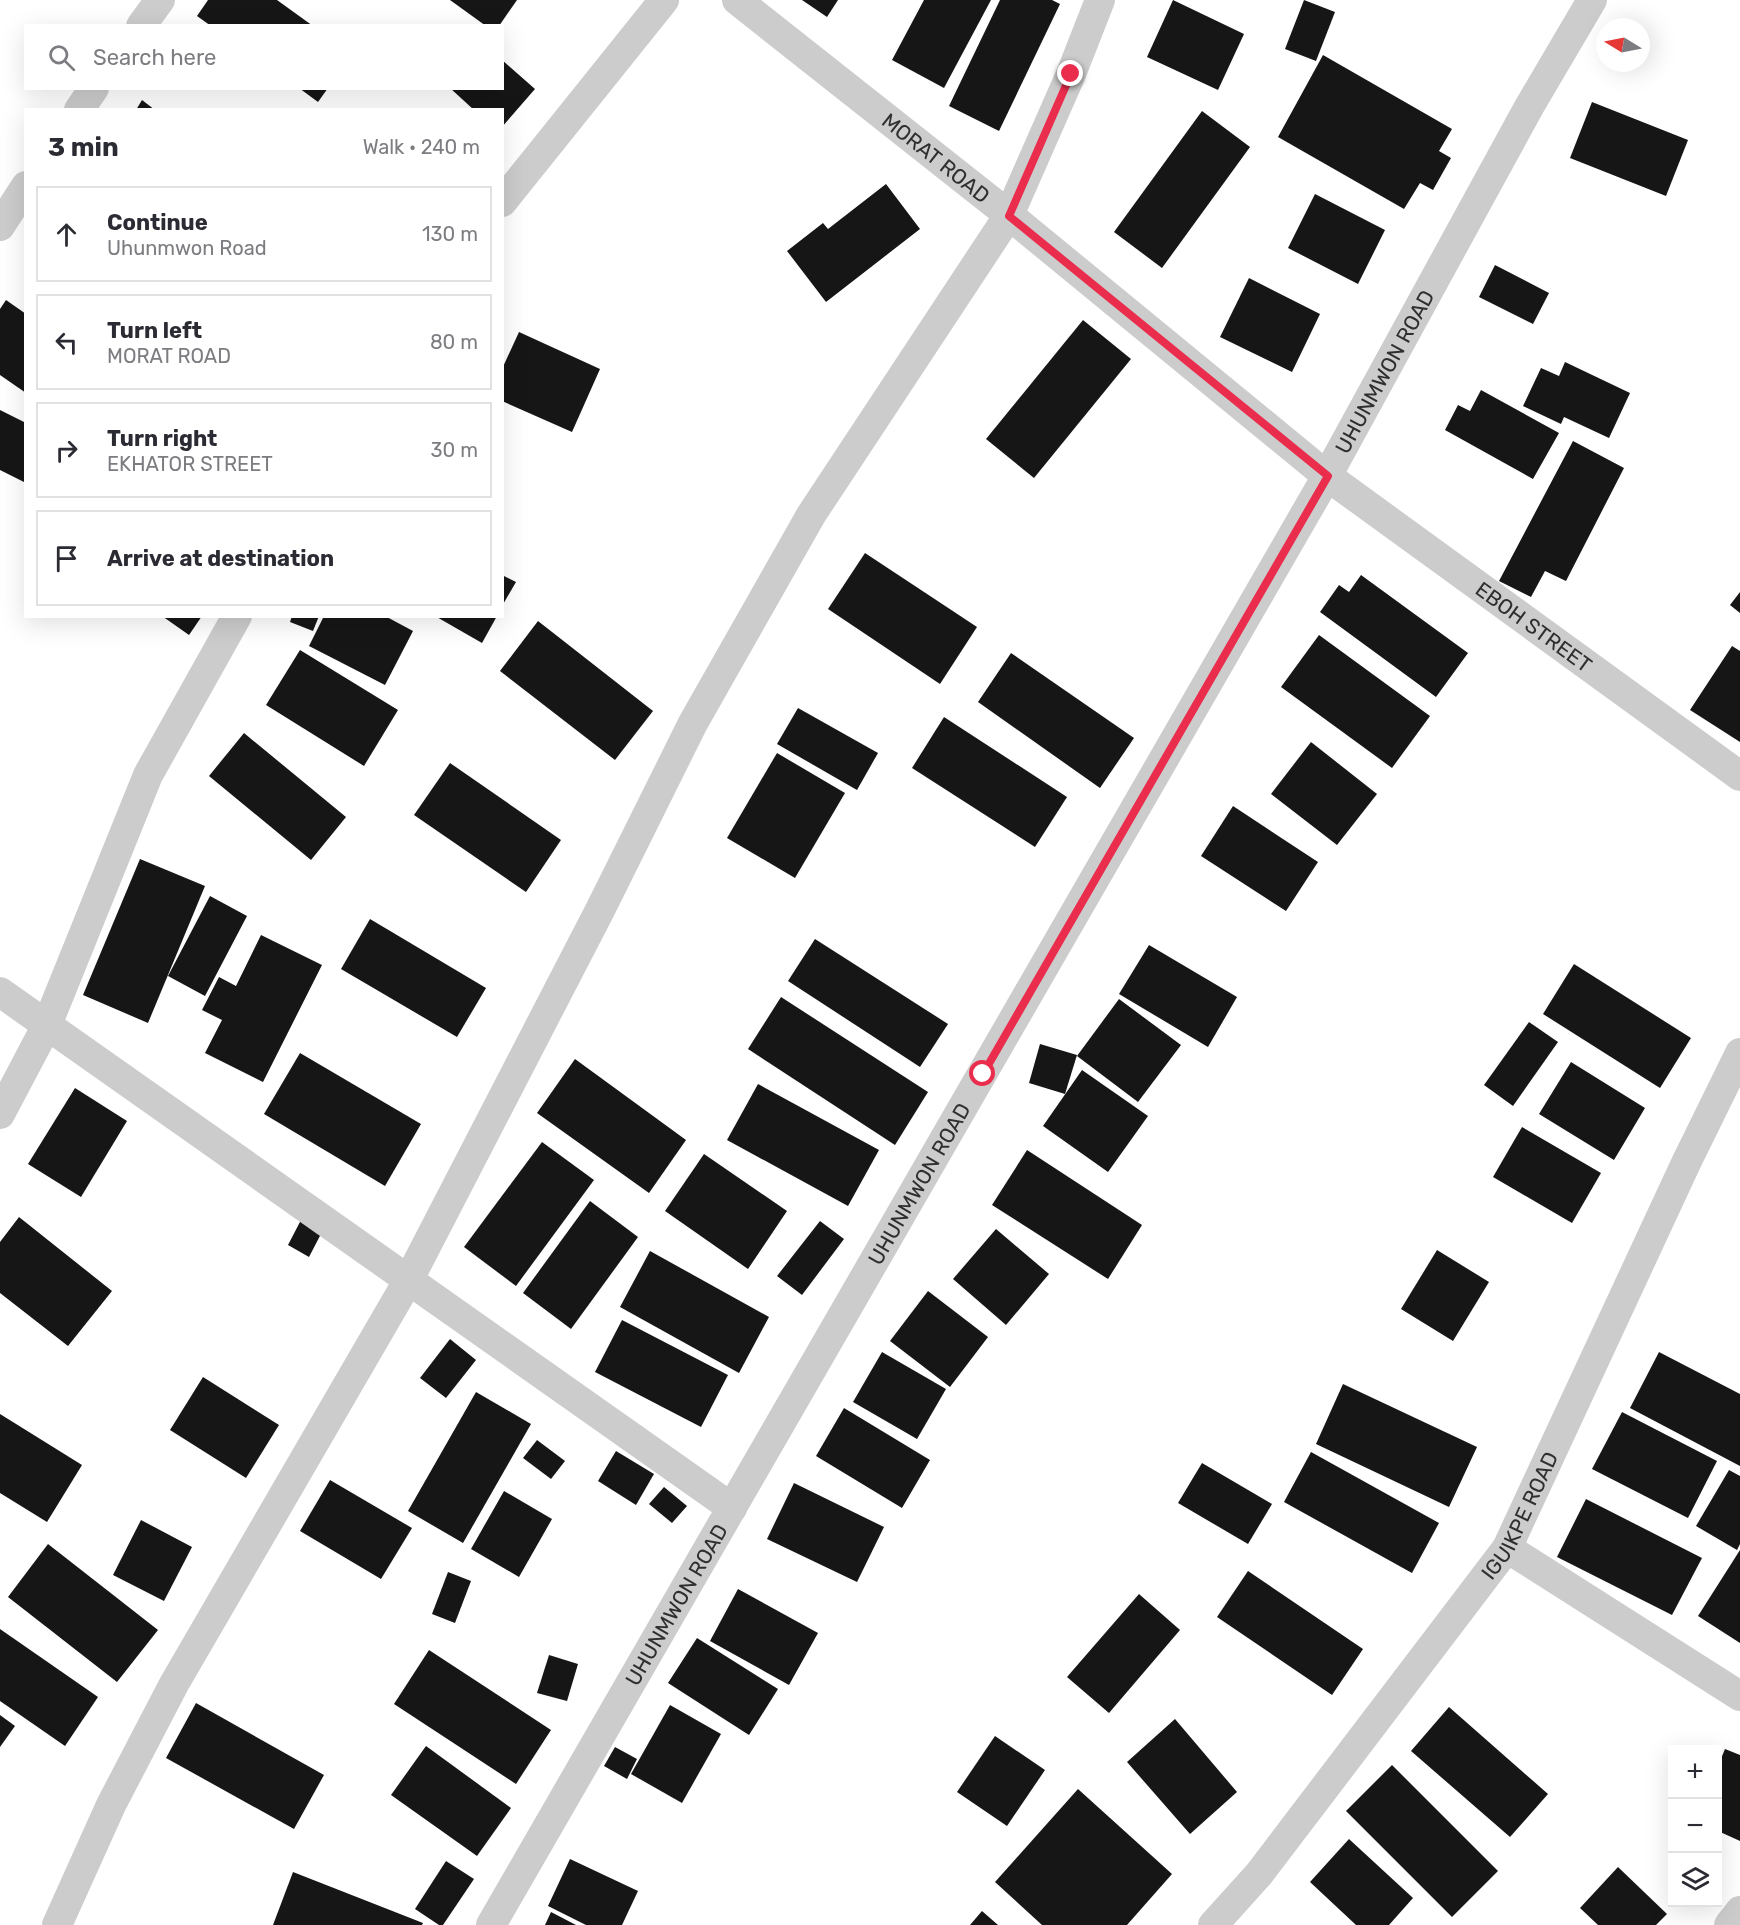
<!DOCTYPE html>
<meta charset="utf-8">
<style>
body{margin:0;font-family:Rubik,sans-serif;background:#f2f2f3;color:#2b2b33}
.controls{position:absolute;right:18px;bottom:18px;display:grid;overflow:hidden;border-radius:0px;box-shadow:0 6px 24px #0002}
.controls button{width:54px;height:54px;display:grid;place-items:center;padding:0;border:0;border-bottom:2px solid #e1e1e2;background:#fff;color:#2b2b33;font:30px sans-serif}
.compass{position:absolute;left:1596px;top:18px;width:54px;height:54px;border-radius:50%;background:#fff;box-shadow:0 6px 24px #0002;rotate:280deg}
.stop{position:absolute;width:18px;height:18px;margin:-14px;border:4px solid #eb2d4d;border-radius:50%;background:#fff}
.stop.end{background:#eb2d4d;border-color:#fff;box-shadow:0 2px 6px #0008}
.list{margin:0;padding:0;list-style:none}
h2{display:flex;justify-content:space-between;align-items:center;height:78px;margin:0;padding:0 24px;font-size:26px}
h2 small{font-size:20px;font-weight:400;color:#7c7c81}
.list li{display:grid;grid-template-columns:39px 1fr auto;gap:18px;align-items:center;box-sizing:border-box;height:96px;margin:0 12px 12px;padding:0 12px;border:2px solid #e1e1e2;border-radius:0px}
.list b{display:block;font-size:22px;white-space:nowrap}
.list p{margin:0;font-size:20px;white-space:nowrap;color:#7c7c81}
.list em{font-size:20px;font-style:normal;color:#7c7c81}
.icon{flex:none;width:33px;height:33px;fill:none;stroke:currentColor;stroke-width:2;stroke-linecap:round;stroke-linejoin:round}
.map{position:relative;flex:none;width:1740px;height:1925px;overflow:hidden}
.search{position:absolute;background:#fff;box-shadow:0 6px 24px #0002;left:24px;top:24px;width:480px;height:66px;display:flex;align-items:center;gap:15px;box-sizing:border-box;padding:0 21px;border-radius:0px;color:#7c7c81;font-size:22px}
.panel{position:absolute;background:#fff;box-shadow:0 6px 24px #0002;left:24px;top:108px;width:480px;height:510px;border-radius:0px}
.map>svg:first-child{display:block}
.building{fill:#161616}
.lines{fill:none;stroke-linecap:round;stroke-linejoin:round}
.minor{stroke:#ccc;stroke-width:30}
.route{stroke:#eb2d4d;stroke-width:8}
.labels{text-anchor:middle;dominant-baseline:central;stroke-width:6;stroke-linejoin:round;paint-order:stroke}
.street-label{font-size:21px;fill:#2f2f2f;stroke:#fff}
</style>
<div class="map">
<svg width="1740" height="1925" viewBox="0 0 1740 1925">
<rect width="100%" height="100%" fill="#fff"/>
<g class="building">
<polygon points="208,0 277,0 313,26 211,26 197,16"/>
<polygon points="450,0 517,0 499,26 486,26"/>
<polygon points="802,0 838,0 827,17"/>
<polygon points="924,0 991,0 944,88 892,60"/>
<polygon points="1000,0 1052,0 1060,4 999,131 949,106"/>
<polygon points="1173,0 1244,34 1218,90 1147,57"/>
<polygon points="1304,0 1335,12 1316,61 1285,49"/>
<polygon points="1323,55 1452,129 1439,151 1451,158 1433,190 1420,183 1404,209 1278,137"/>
<polygon points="502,60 535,89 502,127 502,110 474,110 450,88 502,88"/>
<polygon points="299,88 328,88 318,102"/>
<polygon points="142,100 155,110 136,110"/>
<polygon points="1592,102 1688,140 1666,196 1570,158"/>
<polygon points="1202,111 1250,147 1162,268 1114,232"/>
<polygon points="886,184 920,229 826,302 787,251 823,223 828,229"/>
<polygon points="1315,194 1385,230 1358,284 1288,248"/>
<polygon points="1495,265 1549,293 1533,324 1479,297"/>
<polygon points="1249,278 1320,314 1292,372 1220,337"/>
<polygon points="6,300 26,314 26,393 0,375 0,309"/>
<polygon points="1083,320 1131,359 1034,478 986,439"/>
<polygon points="519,332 600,369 572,432 502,401 502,369"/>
<polygon points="1565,362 1630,393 1609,438 1564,417 1561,424 1523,406 1541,368 1559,376"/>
<polygon points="1481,390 1559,433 1533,479 1445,430 1458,405 1470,411"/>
<polygon points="0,410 26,423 26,483 0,470"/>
<polygon points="1573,441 1624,468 1566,581 1545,571 1531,597 1499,581"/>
<polygon points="865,553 977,627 940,684 828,609"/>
<polygon points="502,575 516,582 502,606"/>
<polygon points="1361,575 1468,653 1436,697 1320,612 1339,585 1349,592"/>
<polygon points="1740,592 1740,613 1730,605"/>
<polygon points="162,616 202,616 189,635"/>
<polygon points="292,616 319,616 313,631 290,622"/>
<polygon points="324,616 385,616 413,631 385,685 309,646"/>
<polygon points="435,616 497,616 482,643"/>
<polygon points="538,621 653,711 615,760 500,671"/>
<polygon points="1319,635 1430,716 1392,768 1281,687"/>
<polygon points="1732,646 1740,651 1740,742 1690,710"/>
<polygon points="300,650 398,710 364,766 266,705"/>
<polygon points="1011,653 1134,738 1100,788 978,702"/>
<polygon points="798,708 878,753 857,790 777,744"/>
<polygon points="944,717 1067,797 1035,847 912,768"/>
<polygon points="244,733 346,817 311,860 209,776"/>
<polygon points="1311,742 1377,794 1337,845 1271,794"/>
<polygon points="777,753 845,793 795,878 727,838"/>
<polygon points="450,763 561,840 526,892 414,815"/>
<polygon points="1233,806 1318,862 1286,911 1201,856"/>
<polygon points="140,859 205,886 148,1023 83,995"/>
<polygon points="210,896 247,916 205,996 168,976"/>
<polygon points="370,919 486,988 457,1037 341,969"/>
<polygon points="261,935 322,965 263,1082 205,1053 222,1020 202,1010 219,977 236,986"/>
<polygon points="815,939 948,1024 920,1067 788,981"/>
<polygon points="1149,945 1237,997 1208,1047 1119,994"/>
<polygon points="1574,964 1691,1038 1660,1088 1543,1014"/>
<polygon points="781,997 928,1092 895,1145 748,1049"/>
<polygon points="1119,999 1181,1045 1138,1102 1077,1056"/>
<polygon points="1529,1022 1558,1042 1513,1106 1484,1085"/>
<polygon points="1040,1044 1077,1055 1065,1094 1029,1083"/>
<polygon points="300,1053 421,1124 385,1186 264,1114"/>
<polygon points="575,1059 686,1140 649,1193 537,1113"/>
<polygon points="1571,1062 1645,1108 1614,1160 1539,1114"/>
<polygon points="1082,1070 1148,1116 1108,1172 1043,1126"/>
<polygon points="758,1084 879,1150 848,1206 727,1140"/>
<polygon points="75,1088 127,1121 81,1197 28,1164"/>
<polygon points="1522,1127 1601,1173 1572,1223 1493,1177"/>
<polygon points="542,1142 594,1180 516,1286 464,1247"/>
<polygon points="1027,1150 1142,1225 1108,1279 992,1205"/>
<polygon points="704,1154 787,1211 748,1269 665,1211"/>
<polygon points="590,1201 638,1237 571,1329 523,1293"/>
<polygon points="19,1217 112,1291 68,1346 0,1293 0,1242"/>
<polygon points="301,1220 322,1232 309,1257 288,1245"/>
<polygon points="820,1221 844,1239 802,1295 777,1276"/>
<polygon points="996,1229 1049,1274 1006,1325 953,1279"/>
<polygon points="1437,1250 1489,1282 1453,1341 1401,1309"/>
<polygon points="650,1251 769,1317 739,1373 620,1307"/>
<polygon points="928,1291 988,1337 950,1387 890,1341"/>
<polygon points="622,1320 728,1375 701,1427 595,1372"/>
<polygon points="450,1339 476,1360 446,1398 420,1378"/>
<polygon points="882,1352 946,1389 917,1439 853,1402"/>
<polygon points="1659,1352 1740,1394 1740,1466 1630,1408"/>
<polygon points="203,1377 279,1425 246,1478 170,1430"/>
<polygon points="1343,1384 1477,1447 1449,1507 1316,1444"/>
<polygon points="476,1392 531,1424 463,1543 408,1511"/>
<polygon points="844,1408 930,1460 902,1508 816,1456"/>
<polygon points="1622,1412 1717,1461 1688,1518 1592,1469"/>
<polygon points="0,1414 82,1465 47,1522 0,1493"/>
<polygon points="537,1440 565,1461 551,1479 523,1458"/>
<polygon points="616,1451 654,1474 636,1505 598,1481"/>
<polygon points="1311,1452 1439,1523 1412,1573 1284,1502"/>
<polygon points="1202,1463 1272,1504 1248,1544 1178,1503"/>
<polygon points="1729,1470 1740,1476 1740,1544 1737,1550 1696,1526"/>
<polygon points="330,1480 412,1528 381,1579 300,1531"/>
<polygon points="794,1483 884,1527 857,1582 767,1539"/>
<polygon points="664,1487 687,1506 672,1523 649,1504"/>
<polygon points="504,1491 552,1519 519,1577 471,1549"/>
<polygon points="1586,1499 1702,1558 1672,1615 1557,1557"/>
<polygon points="141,1520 192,1547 164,1601 113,1575"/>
<polygon points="48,1544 158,1630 117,1682 8,1597"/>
<polygon points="1740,1550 1740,1643 1698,1616"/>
<polygon points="1248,1571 1363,1649 1332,1695 1217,1617"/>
<polygon points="448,1572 471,1581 455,1623 432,1614"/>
<polygon points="738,1589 818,1633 789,1685 710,1641"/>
<polygon points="1139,1594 1180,1630 1109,1713 1067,1677"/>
<polygon points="0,1629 98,1697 65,1746 0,1701"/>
<polygon points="697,1638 778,1689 749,1735 668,1683"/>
<polygon points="429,1650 551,1730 516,1784 394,1704"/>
<polygon points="549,1655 578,1664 567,1701 537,1693"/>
<polygon points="196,1703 324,1775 294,1829 166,1758"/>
<polygon points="670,1705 721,1734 682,1803 631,1774"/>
<polygon points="1449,1707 1548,1794 1510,1837 1411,1751"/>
<polygon points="0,1715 15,1726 0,1747"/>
<polygon points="1175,1719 1237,1792 1190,1834 1127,1762"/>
<polygon points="995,1736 1045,1770 1007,1826 957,1792"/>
<polygon points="426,1746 511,1808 477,1856 391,1795"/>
<polygon points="615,1747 637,1759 627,1779 604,1766"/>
<polygon points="1725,1749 1740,1755 1740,1841 1718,1831 1718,1766"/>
<polygon points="1392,1765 1498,1871 1452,1917 1346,1811"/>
<polygon points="1078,1789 1172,1874 1127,1925 1042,1925 995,1882"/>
<polygon points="1349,1839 1413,1898 1389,1925 1356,1925 1310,1882"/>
<polygon points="570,1859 638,1891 622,1925 586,1925 548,1906"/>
<polygon points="446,1861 474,1879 443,1925 439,1925 415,1909"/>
<polygon points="1618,1867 1667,1914 1656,1925 1598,1925 1580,1908"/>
<polygon points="293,1872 423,1923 422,1925 273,1925"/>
<polygon points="982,1911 998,1925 970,1925"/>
<polygon points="551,1912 576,1925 545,1925"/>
</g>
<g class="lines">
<g class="minor">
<path id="s1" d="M737,0L1009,215L1327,476L1740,776"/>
<polyline points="141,26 160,0"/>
<polyline points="79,110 94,88"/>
<polyline points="502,202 664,0"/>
<polyline points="0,226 26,186"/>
<polyline points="0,992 732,1508"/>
<polyline points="0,1114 47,1025 148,775 237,616"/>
<polyline points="1507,1548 1740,1696"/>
<polyline points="57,1925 111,1805 174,1684 408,1281 600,910 693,723 811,515 1009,215 1071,74 1100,0"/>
<path id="s2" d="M491,1925L1327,476L1529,107L1592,0"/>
<path id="s3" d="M1213,1925L1259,1874L1507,1548L1686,1163L1740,1053"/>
<polyline points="1729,1925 1740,1911"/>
</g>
</g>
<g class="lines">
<polyline class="route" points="983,1074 1328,476 1009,216 1071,74"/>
</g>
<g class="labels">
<g class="street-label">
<text stroke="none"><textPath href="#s1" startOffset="254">MORAT ROAD</textPath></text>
<text stroke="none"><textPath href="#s2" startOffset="1792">UHUNMWON ROAD</textPath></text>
<text stroke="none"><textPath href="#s1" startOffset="1014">EBOH STREET</textPath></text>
<text stroke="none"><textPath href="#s2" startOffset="856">UHUNMWON ROAD</textPath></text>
<text stroke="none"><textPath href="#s3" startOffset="513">IGUIKPE ROAD</textPath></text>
<text stroke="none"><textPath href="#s2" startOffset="370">UHUNMWON ROAD</textPath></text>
</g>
</g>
</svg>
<div class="controls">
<button>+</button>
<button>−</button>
<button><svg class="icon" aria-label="layers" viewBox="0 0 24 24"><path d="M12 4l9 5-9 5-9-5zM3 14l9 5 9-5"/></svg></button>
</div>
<svg class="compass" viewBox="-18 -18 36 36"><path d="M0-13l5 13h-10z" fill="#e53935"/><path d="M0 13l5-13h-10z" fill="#7c7c81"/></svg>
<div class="stop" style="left:983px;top:1074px"></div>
<div class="stop end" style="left:1071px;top:74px"></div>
<div class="search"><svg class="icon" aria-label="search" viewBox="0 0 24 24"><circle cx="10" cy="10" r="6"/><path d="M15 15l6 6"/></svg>Search here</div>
<section class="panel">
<h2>3 min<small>Walk · 240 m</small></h2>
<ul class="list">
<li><svg class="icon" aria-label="ahead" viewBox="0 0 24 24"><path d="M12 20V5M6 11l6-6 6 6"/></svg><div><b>Continue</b><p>Uhunmwon Road</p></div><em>130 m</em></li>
<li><svg class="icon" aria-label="left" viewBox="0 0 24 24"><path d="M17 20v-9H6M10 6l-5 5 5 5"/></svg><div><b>Turn left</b><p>MORAT ROAD</p></div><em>80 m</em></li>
<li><svg class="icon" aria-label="right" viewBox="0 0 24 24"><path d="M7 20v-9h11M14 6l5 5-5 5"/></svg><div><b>Turn right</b><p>EKHATOR STREET</p></div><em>30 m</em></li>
<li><svg class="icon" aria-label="arrive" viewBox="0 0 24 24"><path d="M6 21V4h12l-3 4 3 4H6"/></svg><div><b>Arrive at destination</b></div></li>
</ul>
</section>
</div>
